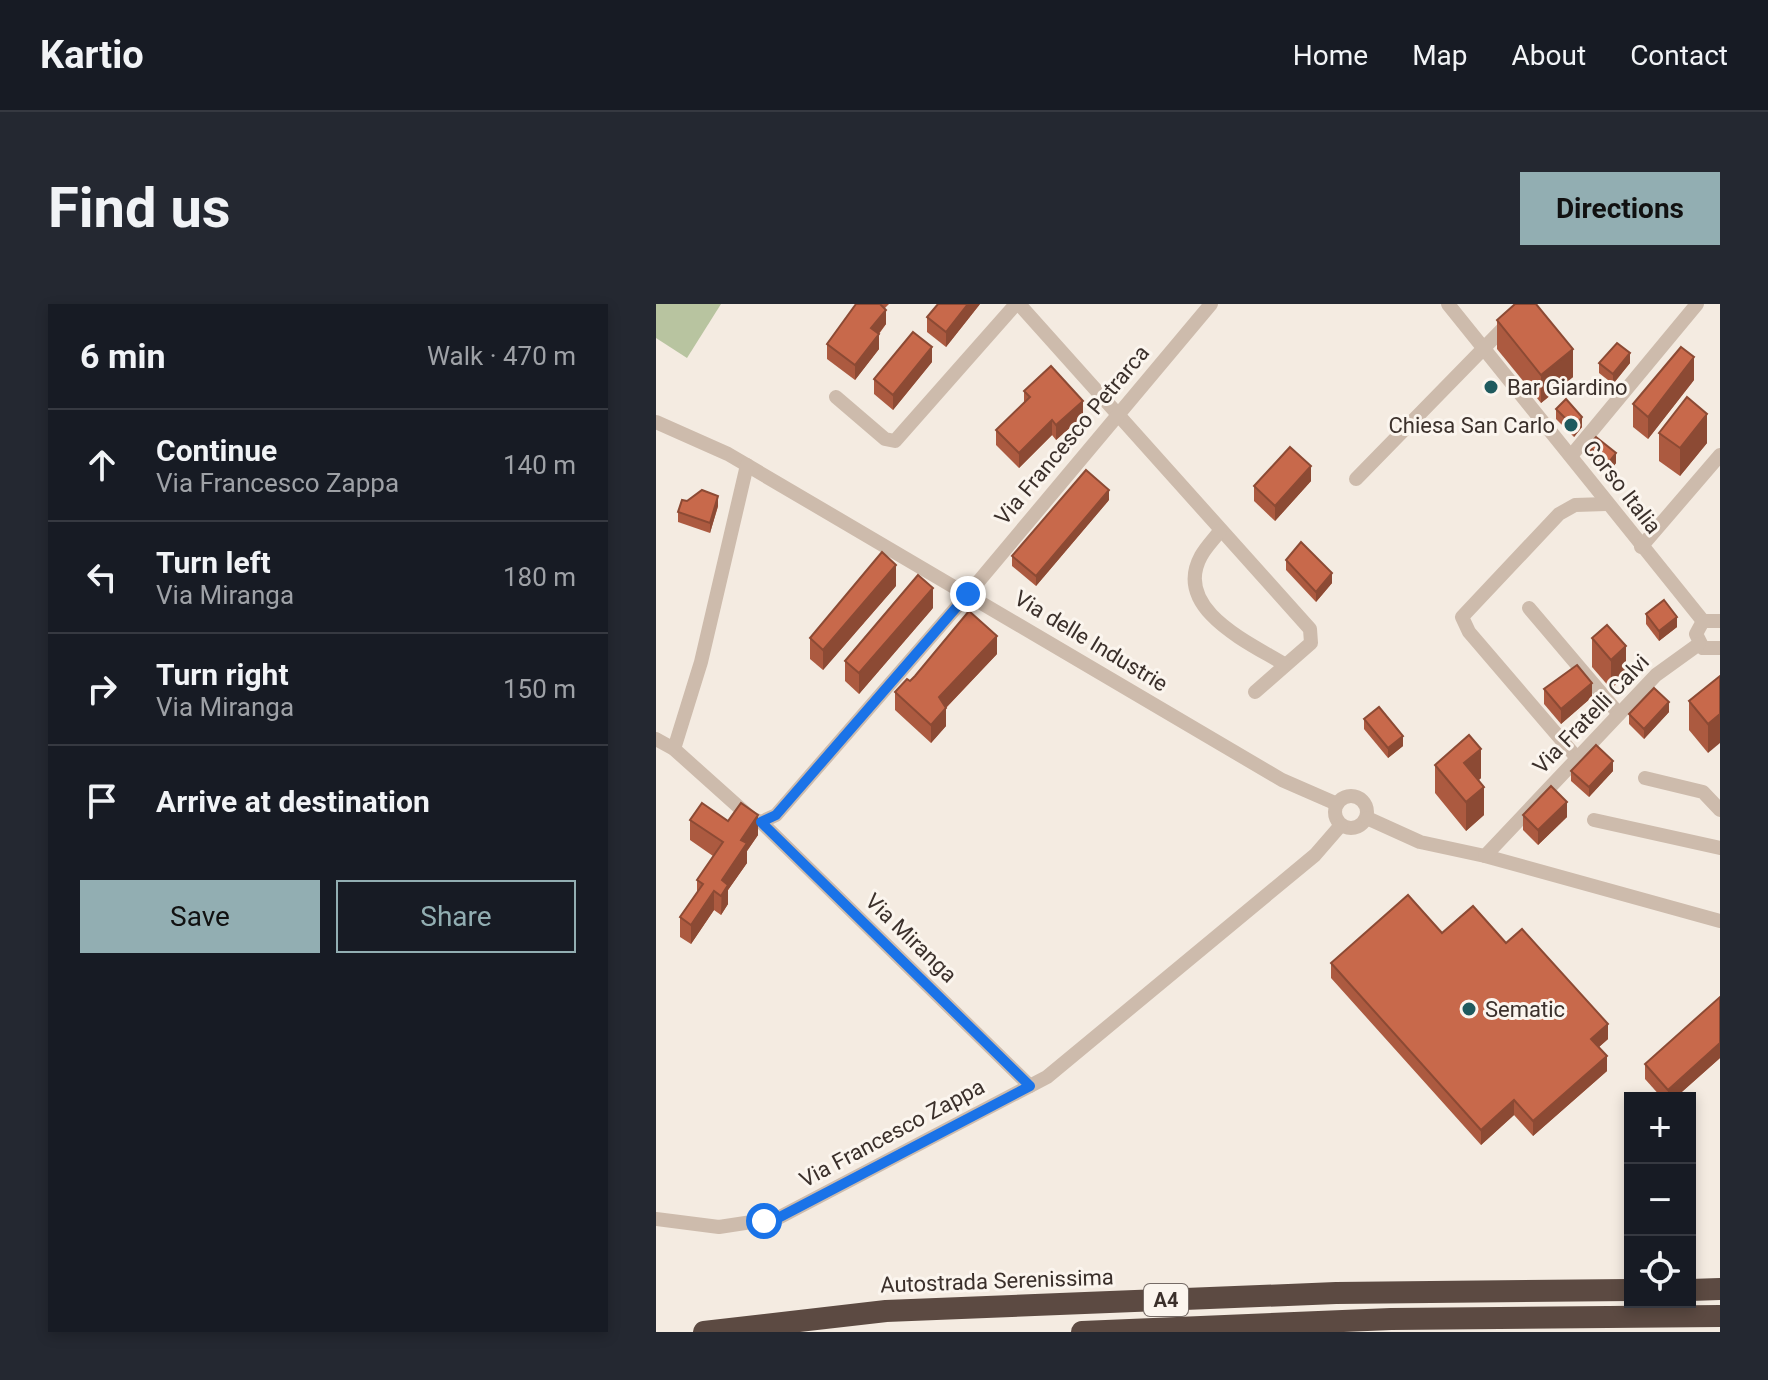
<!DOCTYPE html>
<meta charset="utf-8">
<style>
body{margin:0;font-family:Roboto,sans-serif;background:#242831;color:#f1f3f6}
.controls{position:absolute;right:24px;bottom:24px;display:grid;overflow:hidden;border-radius:0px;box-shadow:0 4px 12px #0003}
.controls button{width:72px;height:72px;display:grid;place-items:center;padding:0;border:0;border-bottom:2px solid #363941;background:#171b24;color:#f1f3f6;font:40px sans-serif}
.stop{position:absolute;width:24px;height:24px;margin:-18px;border:6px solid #1a73e8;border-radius:50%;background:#fff}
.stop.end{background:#1a73e8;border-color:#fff;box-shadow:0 2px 8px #0008}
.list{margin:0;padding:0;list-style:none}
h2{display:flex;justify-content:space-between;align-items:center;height:104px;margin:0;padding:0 32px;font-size:34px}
h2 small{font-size:26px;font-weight:400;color:#9ea1a6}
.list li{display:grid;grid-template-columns:52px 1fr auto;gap:24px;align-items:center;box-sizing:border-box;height:112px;padding:0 32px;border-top:2px solid #363941}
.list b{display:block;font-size:30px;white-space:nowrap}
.list p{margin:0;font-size:26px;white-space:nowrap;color:#9ea1a6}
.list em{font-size:26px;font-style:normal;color:#9ea1a6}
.actions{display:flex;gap:16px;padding:24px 32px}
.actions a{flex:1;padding:18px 0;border:2px solid #92aeb2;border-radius:0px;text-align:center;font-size:28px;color:#92aeb2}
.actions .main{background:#92aeb2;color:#111}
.icon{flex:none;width:44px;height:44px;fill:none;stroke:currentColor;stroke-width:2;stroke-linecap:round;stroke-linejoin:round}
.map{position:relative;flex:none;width:1064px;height:1028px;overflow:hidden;border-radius:0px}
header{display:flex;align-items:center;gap:48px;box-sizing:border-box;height:112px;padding:0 40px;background:#171b24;border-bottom:2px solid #363941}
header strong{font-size:38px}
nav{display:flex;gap:44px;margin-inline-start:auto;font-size:28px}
.intro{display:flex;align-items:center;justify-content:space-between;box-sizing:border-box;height:192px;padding:0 48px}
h1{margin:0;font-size:56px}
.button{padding:20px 36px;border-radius:0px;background:#92aeb2;color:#111;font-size:28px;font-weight:700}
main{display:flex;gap:48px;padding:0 48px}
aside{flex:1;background:#171b24;border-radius:0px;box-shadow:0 4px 12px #0003}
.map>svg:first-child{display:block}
.green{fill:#b8c4a0}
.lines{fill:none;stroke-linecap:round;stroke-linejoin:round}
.minor{stroke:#cdbbac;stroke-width:14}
.highway{stroke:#5c4a42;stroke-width:22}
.wall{fill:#ac5a40}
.shaded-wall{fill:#8c4a34}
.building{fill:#c8694b;stroke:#8c4a34;stroke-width:2}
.route{stroke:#1a73e8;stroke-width:10}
.poi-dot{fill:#1f5a5e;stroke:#fbf5ee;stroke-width:3}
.labels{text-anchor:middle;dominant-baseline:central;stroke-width:6;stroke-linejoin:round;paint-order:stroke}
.shield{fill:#fbf5ee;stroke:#756b66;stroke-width:2}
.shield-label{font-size:20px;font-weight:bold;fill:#3b302b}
.poi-label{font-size:22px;fill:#3b302b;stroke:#fbf5ee;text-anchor:start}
.street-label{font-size:22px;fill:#3b302b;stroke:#fbf5ee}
</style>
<header>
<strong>Kartio</strong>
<nav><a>Home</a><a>Map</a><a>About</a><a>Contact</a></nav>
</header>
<div class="intro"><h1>Find us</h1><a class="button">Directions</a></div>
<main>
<aside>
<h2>6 min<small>Walk · 470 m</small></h2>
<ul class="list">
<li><svg class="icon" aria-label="ahead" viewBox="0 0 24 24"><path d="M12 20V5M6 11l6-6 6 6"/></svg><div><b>Continue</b><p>Via Francesco Zappa</p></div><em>140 m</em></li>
<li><svg class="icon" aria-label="left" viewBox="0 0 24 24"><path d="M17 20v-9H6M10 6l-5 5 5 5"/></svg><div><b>Turn left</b><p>Via Miranga</p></div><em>180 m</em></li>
<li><svg class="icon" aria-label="right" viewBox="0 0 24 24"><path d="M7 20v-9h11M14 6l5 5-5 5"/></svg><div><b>Turn right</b><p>Via Miranga</p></div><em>150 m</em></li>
<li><svg class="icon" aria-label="arrive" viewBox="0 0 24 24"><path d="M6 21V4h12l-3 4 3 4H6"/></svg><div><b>Arrive at destination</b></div></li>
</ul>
<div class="actions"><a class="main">Save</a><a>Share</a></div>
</aside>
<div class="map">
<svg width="1064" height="1028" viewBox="0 0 1064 1028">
<rect width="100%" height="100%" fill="#f4ebe1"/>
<polygon class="green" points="0,0 65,0 31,54 0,34"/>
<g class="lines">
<g class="minor">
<polyline points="363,0 654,325 655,339 599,388"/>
<polyline points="792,0 1047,317"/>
<polyline points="180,93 229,135 239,137 360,0"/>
<polyline points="0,118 72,150 626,476 681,500"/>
<polyline points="915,152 1041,0"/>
<polyline points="700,175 871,0"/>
<path d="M564,227C558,235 550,243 545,252C516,305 594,339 628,360"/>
<polyline points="985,243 1064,151"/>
<polyline points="873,304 963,410"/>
<polyline points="1064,317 1047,317 1040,330 1047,344 1064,344"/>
<polyline points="0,435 18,445 95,514 105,518 120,511 312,290 555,0"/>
<polyline points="18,445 45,358 91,161"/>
<polyline points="921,454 813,328 806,313 903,210 919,201 950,200"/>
<polyline points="989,474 1047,488 1064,506"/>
<circle cx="695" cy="508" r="16"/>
<polyline points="711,514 764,538 829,552 1064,617"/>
<polyline points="938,516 1064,544"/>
<polyline points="105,518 374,782"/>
<polyline points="829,552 1000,371 1043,340"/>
<polyline points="0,915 63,923 122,914 391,773 659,551 685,521"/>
</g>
<g class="highway">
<polyline points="1034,986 1064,985"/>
<polyline points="48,1028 230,1007 680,989 974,986"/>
<polyline points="426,1028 735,1015 1064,1012"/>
</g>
</g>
<g class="wall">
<polygon points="200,0 233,0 229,4 230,20 223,30 223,45 199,76 171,55 171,40"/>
<polygon points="324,0 290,43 271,28 271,13"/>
<polygon points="841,16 917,73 885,99 841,45"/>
<polygon points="276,58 237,106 218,90 218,75"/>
<polygon points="943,59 974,59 957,80 943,69"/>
<polygon points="1038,76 992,135 977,123 977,100"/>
<polygon points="368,87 427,112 400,136 396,131 363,164 340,141 340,126 368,99"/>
<polygon points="900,105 926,123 918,133 900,115"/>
<polygon points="1003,129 1051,139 1024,172 1003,157"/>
<polygon points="932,142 960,159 953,168 932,152"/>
<polygon points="655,177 619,217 598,197 598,182"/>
<polygon points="453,196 380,282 356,262 356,252"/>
<polygon points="31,197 62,202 54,229 22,218 22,208"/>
<polygon points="630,256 676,279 660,298 630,266"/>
<polygon points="240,282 167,366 154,355 154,334"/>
<polygon points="277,304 203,390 189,377 189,357"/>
<polygon points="990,310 1021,323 1003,337 990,320"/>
<polygon points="936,334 970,371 955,385 936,363"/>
<polygon points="341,350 290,404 290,422 275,439 239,406 239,388 254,377"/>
<polygon points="1064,372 1052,449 1033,426 1033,397"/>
<polygon points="888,385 936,393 905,420 888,400"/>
<polygon points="1013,408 988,435 973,420 973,410"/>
<polygon points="708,415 747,442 732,454 708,425"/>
<polygon points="779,461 825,474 823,476 828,511 810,527 779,489"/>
<polygon points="915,467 957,467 933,493 915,477"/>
<polygon points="867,511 911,513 882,541 867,526"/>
<polygon points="34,516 72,517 102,531 91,547 91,559 72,586 72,600 65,611 58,606 35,640 24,633 24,613 41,589 41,576 57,552 34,536"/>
<polygon points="786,629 850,639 952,735 943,743 951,767 877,832 858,811 825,841 675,674 675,659"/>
<polygon points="1064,754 1019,794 1006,794 989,775 989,760"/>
</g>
<g class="shaded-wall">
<polygon points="312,0 324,0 290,43 290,28"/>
<polygon points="230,6 230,20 215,39 215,24"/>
<polygon points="223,30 223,45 199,76 199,61"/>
<polygon points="276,43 276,58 237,106 237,91"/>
<polygon points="917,45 917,73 885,99 885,71"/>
<polygon points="974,49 974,59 957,80 957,70"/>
<polygon points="1038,53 1038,76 992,135 992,113"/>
<polygon points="427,97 427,112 400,136 400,121"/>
<polygon points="1051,110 1051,139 1024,172 1024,144"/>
<polygon points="926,113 926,123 918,133 918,123"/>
<polygon points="396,116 396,131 363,164 363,149"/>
<polygon points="960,149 960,159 953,168 953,158"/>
<polygon points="655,162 655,177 619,217 619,202"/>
<polygon points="453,186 453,196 380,282 380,272"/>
<polygon points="62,192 62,202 54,229 54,219"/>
<polygon points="240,261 240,282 167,366 167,346"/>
<polygon points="676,269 676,279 660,298 660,288"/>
<polygon points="277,284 277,304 203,390 203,369"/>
<polygon points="1021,313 1021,323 1003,337 1003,327"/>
<polygon points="341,332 341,350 283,411 283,393"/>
<polygon points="970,342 970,371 955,385 955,356"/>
<polygon points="936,379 936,393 905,420 905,405"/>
<polygon points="1013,398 1013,408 988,435 988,425"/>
<polygon points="290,404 290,422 275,439 275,421"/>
<polygon points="1064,410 1064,439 1052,449 1052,420"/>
<polygon points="747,432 747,442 732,454 732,444"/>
<polygon points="825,445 825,474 808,488 808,459"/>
<polygon points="957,457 957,467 933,493 933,483"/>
<polygon points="828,483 828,511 810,527 810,498"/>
<polygon points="911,498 911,513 882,541 882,526"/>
<polygon points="102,511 102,531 91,547 91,559 72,586 72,600 65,611 66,576 85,536"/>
<polygon points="58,587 58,606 35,640 35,621"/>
<polygon points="952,720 952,735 935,750 935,735"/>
<polygon points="1064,739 1064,754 1019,794 1012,794 1012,786"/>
<polygon points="951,752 951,767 877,832 877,817"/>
<polygon points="858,796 858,811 825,841 825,826"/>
</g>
<g class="building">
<polygon points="200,0 224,0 230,6 215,24 223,30 199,61 171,40"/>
<polygon points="282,0 312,0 290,28 271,13"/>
<polygon points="859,0 880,0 917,45 885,71 841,16"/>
<polygon points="257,28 276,43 237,91 218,75"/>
<polygon points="961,39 974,49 957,70 943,59"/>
<polygon points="1025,43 1038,53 992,113 977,100"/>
<polygon points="395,62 427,97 400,121 396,116 363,149 340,126 374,93 368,87"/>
<polygon points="1031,93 1051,110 1024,144 1003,129"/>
<polygon points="910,95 926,113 918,123 900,105"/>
<polygon points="940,133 960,149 953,158 932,142"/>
<polygon points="634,143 655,162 619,202 598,182"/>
<polygon points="430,166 453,186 380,272 356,252"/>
<polygon points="46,186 62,192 54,219 22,208 26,196 31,197"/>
<polygon points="645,238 676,269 660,288 630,256"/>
<polygon points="226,248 240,261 167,346 154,334"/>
<polygon points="262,271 277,284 203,369 189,357"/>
<polygon points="1008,296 1021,313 1003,327 990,310"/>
<polygon points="313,307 341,332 283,393 290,404 275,421 239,388 251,375 254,377 259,372"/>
<polygon points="951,321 970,342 955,356 936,334"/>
<polygon points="921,361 936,379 905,405 888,385"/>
<polygon points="1064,372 1064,410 1052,420 1033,397"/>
<polygon points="998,384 1013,398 988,425 973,410"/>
<polygon points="723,403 747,432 732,444 708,415"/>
<polygon points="813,431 825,445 808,459 828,483 810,498 779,461"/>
<polygon points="940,441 957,457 933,483 915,467"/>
<polygon points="895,482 911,498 882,526 867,511"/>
<polygon points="46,499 72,517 85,499 102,511 85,536 91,539 66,576 72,581 65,592 58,587 35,621 24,613 47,580 41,576 67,538 34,516"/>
<polygon points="752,591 786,629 817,602 850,639 866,625 952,720 935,735 951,752 877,817 858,796 825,826 675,659"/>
<polygon points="1064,693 1064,739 1012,786 989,760"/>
</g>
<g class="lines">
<polyline class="route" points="108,917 122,914 374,782 105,518 120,511 312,290"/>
</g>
<g class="poi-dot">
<circle cx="835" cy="83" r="8"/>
<circle cx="915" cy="121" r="8"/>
<circle cx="813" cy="705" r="8"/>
</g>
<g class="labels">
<rect class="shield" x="488" y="980" width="44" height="32" rx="6"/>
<g class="shield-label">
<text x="510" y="996">A4</text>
</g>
<g class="poi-label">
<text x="851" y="83">Bar Giardino</text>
<text x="899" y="121" text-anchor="end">Chiesa San Carlo</text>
<text x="829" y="705">Sematic</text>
</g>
<g class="street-label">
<text transform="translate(416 131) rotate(-50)">Via Francesco Petrarca</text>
<text transform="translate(966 183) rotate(52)">Corso Italia</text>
<text transform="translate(435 337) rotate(31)">Via delle Industrie</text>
<text transform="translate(935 410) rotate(-46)">Via Fratelli Calvi</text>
<text transform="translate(255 634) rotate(44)">Via Miranga</text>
<text transform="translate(236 829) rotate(-28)">Via Francesco Zappa</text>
<text transform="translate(341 977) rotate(-2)">Autostrada Serenissima</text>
</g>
</g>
</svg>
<div class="controls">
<button>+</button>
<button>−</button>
<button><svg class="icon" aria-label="locate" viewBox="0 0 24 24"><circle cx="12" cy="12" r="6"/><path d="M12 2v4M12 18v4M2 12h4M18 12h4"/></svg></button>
</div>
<div class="stop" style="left:108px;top:917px"></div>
<div class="stop end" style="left:312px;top:290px"></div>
</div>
</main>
